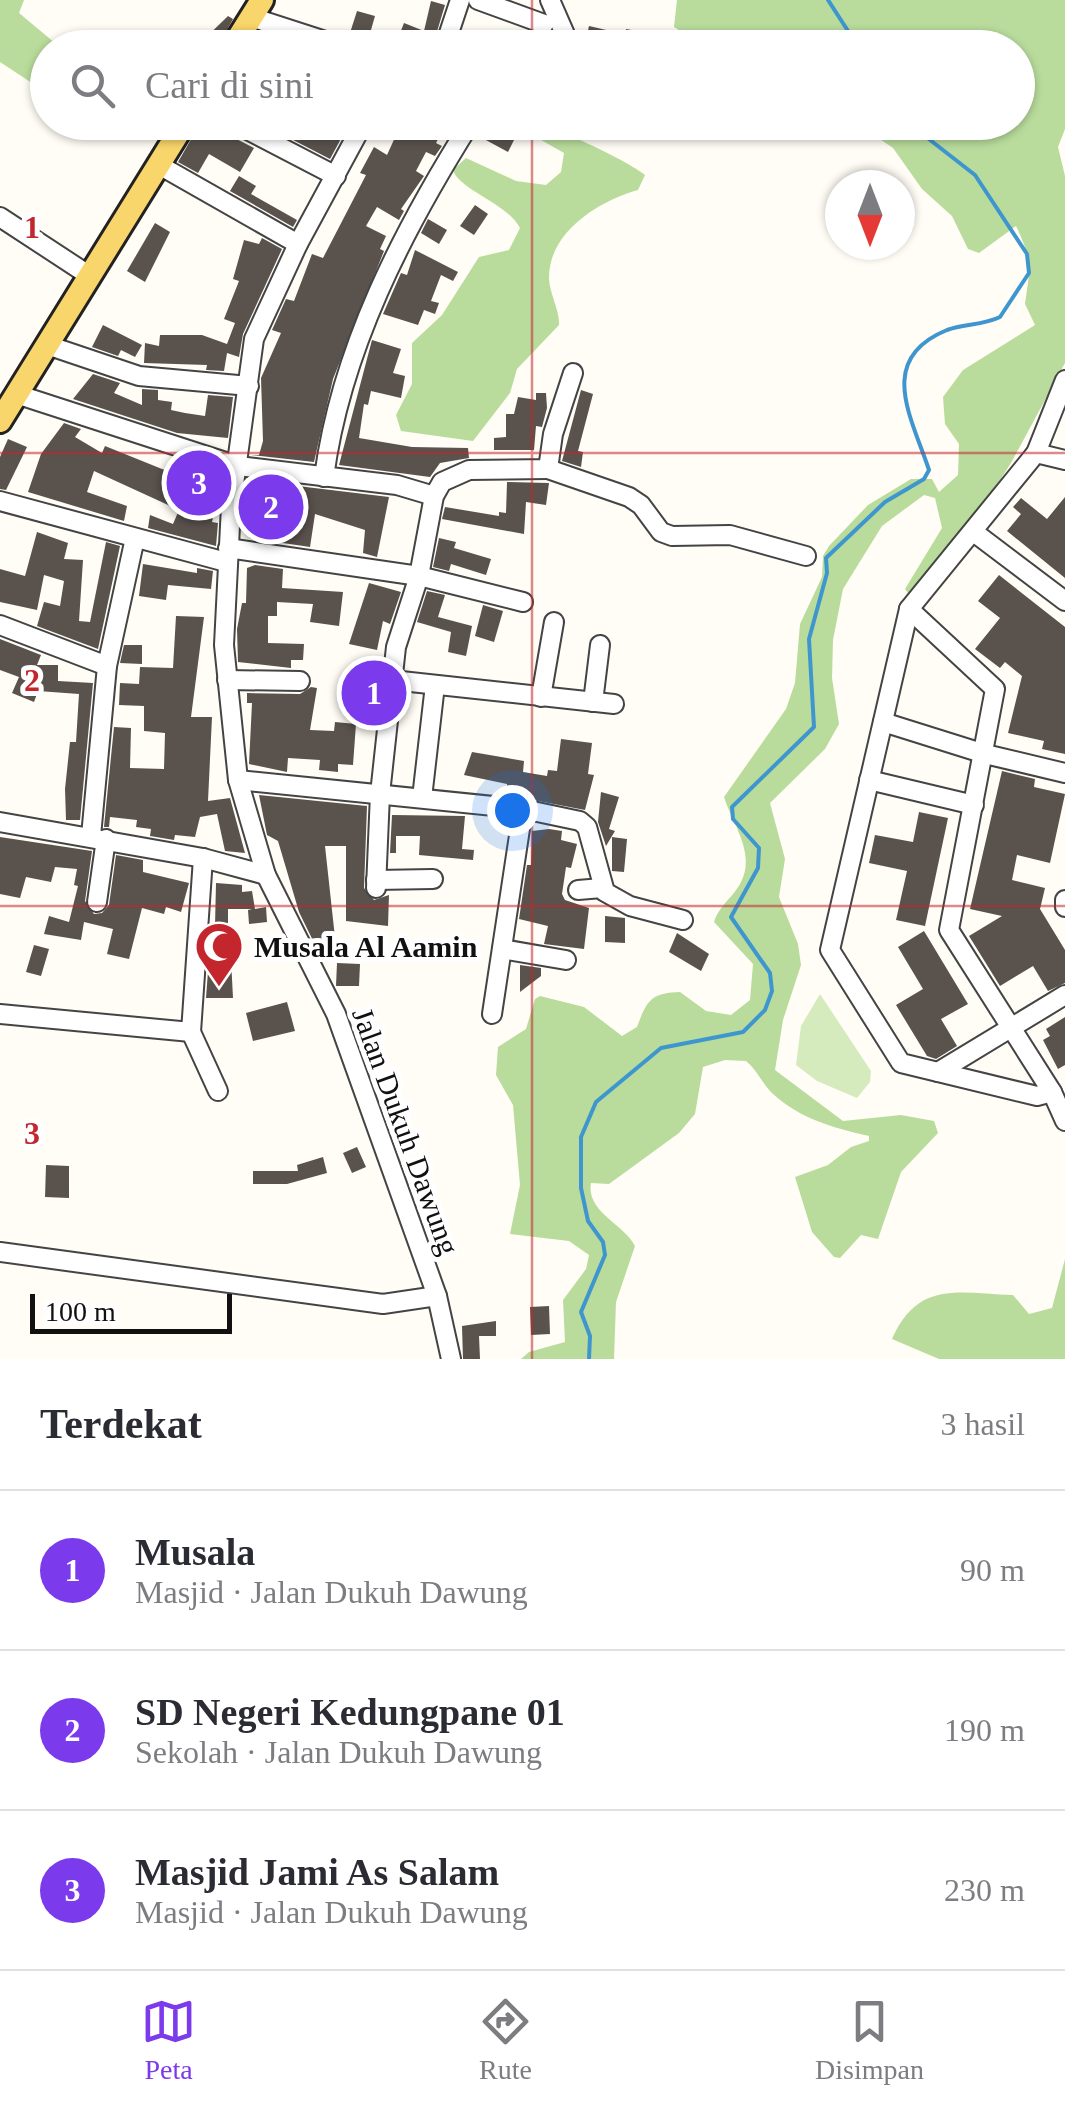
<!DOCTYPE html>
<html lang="id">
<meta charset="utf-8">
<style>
body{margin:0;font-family:Georgia,serif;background:#f7f7f7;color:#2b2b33}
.compass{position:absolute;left:825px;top:170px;width:90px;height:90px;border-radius:50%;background:#fff;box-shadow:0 2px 8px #0004;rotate:180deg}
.scale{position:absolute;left:30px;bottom:25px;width:202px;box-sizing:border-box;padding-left:10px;border:5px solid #111;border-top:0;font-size:28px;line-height:35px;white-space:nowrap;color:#111;-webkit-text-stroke:8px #fff;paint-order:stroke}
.you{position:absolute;left:512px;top:810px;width:35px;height:35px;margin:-25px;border:8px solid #fff;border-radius:50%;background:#1a73e8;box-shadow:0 0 0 15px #1a73e833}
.badge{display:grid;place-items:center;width:65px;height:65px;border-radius:50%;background:#7c3aed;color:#fff;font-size:32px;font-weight:700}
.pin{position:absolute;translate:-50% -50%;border:5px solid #fff;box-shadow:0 2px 10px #0006}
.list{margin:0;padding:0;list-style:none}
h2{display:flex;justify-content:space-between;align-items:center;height:130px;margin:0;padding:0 40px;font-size:42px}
h2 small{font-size:32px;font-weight:400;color:#7c7c81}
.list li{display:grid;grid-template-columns:65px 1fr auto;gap:30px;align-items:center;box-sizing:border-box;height:160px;padding:0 40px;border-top:2px solid #e1e1e2}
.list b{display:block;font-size:38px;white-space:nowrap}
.list p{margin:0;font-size:32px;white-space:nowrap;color:#7c7c81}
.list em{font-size:32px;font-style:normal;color:#7c7c81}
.icon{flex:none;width:55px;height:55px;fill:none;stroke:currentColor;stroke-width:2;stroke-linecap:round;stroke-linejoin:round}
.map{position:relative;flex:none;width:1065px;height:1359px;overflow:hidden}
.search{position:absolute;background:#fff;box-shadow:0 2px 8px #0004;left:30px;right:30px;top:30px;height:110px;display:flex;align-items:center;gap:25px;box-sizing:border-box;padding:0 35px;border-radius:55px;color:#7c7c81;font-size:38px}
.sheet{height:610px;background:#fff}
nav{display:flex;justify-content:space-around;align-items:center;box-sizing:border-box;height:140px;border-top:2px solid #e1e1e2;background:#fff;font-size:28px;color:#7c7c81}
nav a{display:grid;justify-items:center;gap:5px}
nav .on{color:#7c3aed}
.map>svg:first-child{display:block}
.green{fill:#d5ebbd}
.forest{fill:#b9dc9c}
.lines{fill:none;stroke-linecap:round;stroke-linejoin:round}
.stream{stroke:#3f96cf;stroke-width:4}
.building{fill:#5a524d}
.minor-casing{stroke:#444;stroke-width:22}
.major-casing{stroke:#222;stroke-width:28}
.minor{stroke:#fff;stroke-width:18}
.major{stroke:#f9d66b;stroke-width:22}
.grid{fill:none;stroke:#c4262e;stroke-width:2.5;stroke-opacity:0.55}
.labels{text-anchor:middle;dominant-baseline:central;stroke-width:10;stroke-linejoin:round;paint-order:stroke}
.poi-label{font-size:30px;font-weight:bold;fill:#111;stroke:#fff;text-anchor:start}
.street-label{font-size:30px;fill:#111;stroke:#fff}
.grid-label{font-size:32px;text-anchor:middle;font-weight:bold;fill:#c4262e;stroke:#fff;stroke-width:10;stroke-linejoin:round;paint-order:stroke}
</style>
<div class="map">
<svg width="1065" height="1359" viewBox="0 0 1065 1359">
<rect width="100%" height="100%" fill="#fffdf5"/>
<polygon class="green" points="820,994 871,1071 870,1082 857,1098 817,1081 796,1065 801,1026"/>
<g class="forest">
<polygon points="0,0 24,0 19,13 55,43 55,47 48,48 47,67 35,85 0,62"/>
<path d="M677,0H1065V129L1058,147L1065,176V363L1011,463L959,543L919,588L908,593L905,589L942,528L935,498L924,495L882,526L843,589L833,640L832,678L839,724L825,749L770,803L785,859L779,897L798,944L801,965L783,1020L775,1070L843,1121L901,1115L934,1121L938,1133L901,1172L878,1239L861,1235L840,1258L834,1257L812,1232L795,1177L828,1165L851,1147L869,1141V1136C834,1128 800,1119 772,1093C762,1083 757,1070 746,1061L725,1060L703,1067L695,1114L679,1133L609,1184L591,1183C586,1212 623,1223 635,1246L616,1302L614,1359H521L529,1352L565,1342L563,1300L586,1269L589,1255L569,1241L510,1234L520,1185L513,1105L496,1075L498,1047L526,1029L535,999L540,996L584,1007L622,1036L637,1027C647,1000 651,993 680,992L706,1011L731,1015L750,1000L753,964L714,922C720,904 733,898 741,882C756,853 732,823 724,797L786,709L795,683L800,624L822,577L823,556L829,546L868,505L911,479H932L939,492L958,475L959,444L945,424L943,397L963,370L1035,325L1025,304C1030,269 1033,261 1016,226L979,253L968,249L952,216L922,189L893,148L856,123L1018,122V48L706,47L674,27Z"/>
<path d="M528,122C547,122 630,162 645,175L638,190C599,201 548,232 549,279C550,295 560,311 559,325L517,369L510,393L473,441L401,431L396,415L412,384V343L442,315L479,257L509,250L520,228C507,203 459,190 453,170L466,158L516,181L546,185L561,172L564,153L527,132L524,127Z"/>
<path d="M1065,1259V1359H939L892,1339C918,1280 958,1293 1013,1295L1029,1314L1052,1308Z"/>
</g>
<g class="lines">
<g class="stream">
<polyline points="828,0 859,48"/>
<path d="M589,1359L590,1336L581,1312L605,1255L603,1242L588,1221L581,1188V1137L596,1102L661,1048L743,1032L765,1010L772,991L770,973L731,917L758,868L759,848L733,819L732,807L814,727L809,639L827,573L826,558L885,502L924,479L929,470C911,416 876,359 947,330C964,324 984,325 1000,317L1029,273L1027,254L975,175L907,122"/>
</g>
</g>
<g class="building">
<polygon points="431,1 445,5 432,48 394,48 404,23 424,31"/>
<polygon points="357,11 375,16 367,44 349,36"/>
<polygon points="228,16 233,19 217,48 195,48"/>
<polygon points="589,26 615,32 612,48 584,48"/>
<polygon points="626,29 665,36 663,48 624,43"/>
<polygon points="201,122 220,122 225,133 254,148 240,172 209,154 198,173 178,162"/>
<polygon points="270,122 322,122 343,135 330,159 268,127"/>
<polygon points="402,122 447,122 436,143 442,146 435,156 426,152 416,171 424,176 401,209 404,211 399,220 377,207 366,226 386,236 380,249 384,251 333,379 314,462 251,455 259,455 263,441 261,378 281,333 272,330 286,299 294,301 312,254 323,258 366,175 360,173 374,147 387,155"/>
<polygon points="493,123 516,136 508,152 484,139"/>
<polygon points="239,176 256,186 251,194 297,220 293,227 230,191"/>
<polygon points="475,205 488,214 474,235 460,226"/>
<polygon points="428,219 447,230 439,244 421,233"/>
<polygon points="155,223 170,232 145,282 127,271"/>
<polygon points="262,238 282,249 243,334 239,357 227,353 224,371 206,370 207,365 144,363 145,343 159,346 160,335 202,335 227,344 235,323 224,319 239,281 233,279 244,240 259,244"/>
<polygon points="415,250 458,272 453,281 441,275 431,301 439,303 435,314 424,310 418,325 383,314 401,273 407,275"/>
<polygon points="103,325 142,345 135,357 121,350 118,356 92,347"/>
<polygon points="372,340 401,349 393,373 405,376 401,398 371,391 368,405 364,404 359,438 412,447 468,448 469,458 440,463 430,477 339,465"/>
<polygon points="93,374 120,383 114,393 142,405 142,389 158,390 158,400 172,402 171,410 185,413 205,416 208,395 233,397 228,438 177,433 73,399"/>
<polygon points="581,390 593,394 578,451 583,452 581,467 562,461"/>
<polygon points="536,393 546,393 547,408 542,427 536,426 534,450 494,450 494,438 506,437 506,414 514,414 518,397 536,400"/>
<polygon points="64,423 81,429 75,437 102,453 105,446 162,469 178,473 181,462 223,474 212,522 218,523 216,546 148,528 150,515 173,524 179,510 94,471 87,492 127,506 124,521 28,492 41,454"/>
<polygon points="8,439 27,447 6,490 0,489 0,457"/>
<polygon points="247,480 389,497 377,557 363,553 365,530 315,514 310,547 249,538 250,531 242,530"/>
<polygon points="507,482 549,483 546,505 526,502 524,534 442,519 445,507 499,516 499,512 506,513"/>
<polygon points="1065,497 1065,578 1007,531 1021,514 1013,507 1021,498 1047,519"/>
<polygon points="37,532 68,543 64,559 83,560 79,621 90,622 106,542 120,546 98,649 37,626 44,602 60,606 64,581 44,575 37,610 0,602 0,569 25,576"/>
<polygon points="439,538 456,542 454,548 491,559 486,575 451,564 449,571 433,567"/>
<polygon points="143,564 197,573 197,568 213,571 211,589 168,585 166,600 139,596"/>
<polygon points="255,565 283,569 282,588 343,592 339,626 310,622 313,604 277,602 277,616 268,616 268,643 304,644 303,660 291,660 291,668 238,662 237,629 242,603 246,603 247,568"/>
<polygon points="999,575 1065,627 1065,754 1042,749 1044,741 1008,733 1022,676 1005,662 1000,668 975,649 1000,618 978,601"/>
<polygon points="369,583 401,592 390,624 383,621 377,650 349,644"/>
<polygon points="427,591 445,595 438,617 472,626 466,656 448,652 451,632 417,622"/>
<polygon points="483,605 503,611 494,642 475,636"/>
<polygon points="176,616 204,617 191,717 212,717 208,801 230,798 245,853 225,851 217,814 200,817 195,837 175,835 174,840 150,836 151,829 136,827 137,820 110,817 109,827 104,827 114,727 131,728 130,768 164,769 165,733 144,731 144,706 119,705 120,683 139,684 140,667 173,668"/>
<polygon points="0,639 41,655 37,665 58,665 58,681 93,683 80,820 66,820 65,789 70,742 76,742 79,694 38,691 34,702 12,693 19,677 0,670"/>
<polygon points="124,645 142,645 142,664 120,663"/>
<polygon points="311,687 317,688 310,730 334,731 335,722 356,724 353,765 338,764 338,772 319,770 320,760 288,758 287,772 249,764 252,703 247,703 247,693 300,694"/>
<polygon points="561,739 592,743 588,774 594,775 585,810 507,795 507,784 464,775 472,752 524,761 523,772 547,776 548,770 557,771"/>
<polygon points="1002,771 1035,779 1034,787 1065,794 1050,863 1017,855 1012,880 1045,888 1040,909 1065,950 1065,983 1048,991 1033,966 1000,986 969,936 1002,916 970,909"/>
<polygon points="601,792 619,797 609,829 615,831 606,846 598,822"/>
<polygon points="259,795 367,806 364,888 374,900 389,895 388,926 346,921 346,846 325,846 337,956 322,959 299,912 278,841 267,835"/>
<polygon points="919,812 948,818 925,926 896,920 907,871 869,863 875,835 913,842"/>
<polygon points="392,815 465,816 462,849 474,850 473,860 419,855 420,836 396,836 396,853 390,853"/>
<polygon points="549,829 562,831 561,840 577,844 571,868 566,867 562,894 565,900 589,908 584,949 544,944 548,926 519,919 527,865 531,865 532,831"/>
<polygon points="0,837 92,851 85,901 94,914 102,913 109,905 116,855 143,860 143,872 189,883 181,912 166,907 164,914 142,908 129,959 107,954 113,929 84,922 81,940 44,934 49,916 69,922 78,886 74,885 77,869 55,867 51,882 26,877 20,898 0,894"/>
<polygon points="612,837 627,839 624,872 612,871"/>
<polygon points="216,883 242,885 242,892 252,891 255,909 266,907 267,922 249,924 248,910 252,909 228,909 228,926 215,926"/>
<polygon points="605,916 625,918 625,943 605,942"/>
<polygon points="924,931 968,1004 941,1019 957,1046 936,1059 927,1056 896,1005 923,989 898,947"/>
<polygon points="677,933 709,954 701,971 669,952"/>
<polygon points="34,945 49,949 41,976 26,972"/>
<polygon points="209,958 231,959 233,998 206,998"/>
<polygon points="337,963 360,964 359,986 336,986"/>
<polygon points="520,965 541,968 541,976 520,992"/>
<polygon points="287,1002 295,1031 253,1041 246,1013"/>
<polygon points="1065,1017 1065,1065 1058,1069 1043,1040 1050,1036 1046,1029"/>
<polygon points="357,1147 366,1167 352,1173 343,1153"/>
<polygon points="323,1157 327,1173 287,1184 253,1184 253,1171 298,1171 297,1165"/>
<polygon points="46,1165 69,1166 69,1198 45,1197"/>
<polygon points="549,1306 550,1334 531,1335 530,1307"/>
<polygon points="496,1321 496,1336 479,1336 480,1359 463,1359 462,1326"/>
</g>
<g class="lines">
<g class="minor-casing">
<g id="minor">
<polyline points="478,0 544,24"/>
<polyline points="550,0 571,48"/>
<polyline points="251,17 347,48"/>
<polyline points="444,48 460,0"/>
<polyline points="232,122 336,176"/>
<polyline points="364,122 298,244 254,339 231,506 224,645 238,780 266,875 336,1014 437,1296 451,1359"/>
<polyline points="159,165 298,244"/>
<polyline points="0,217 90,276"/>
<polyline points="47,345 139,376 249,386"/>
<polyline points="1065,380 1036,453 909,609 830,950 901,1063 938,1072 1065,995"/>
<polyline points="16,394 238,466 397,485 434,496"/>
<polyline points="1036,453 1065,460"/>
<polyline points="548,469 629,497 641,505 661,532 672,536 730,535 806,556"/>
<path d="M324,477C341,349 403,230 471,122"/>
<polyline points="0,501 226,562"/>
<polyline points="975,533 1065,601"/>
<polyline points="228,548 419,576 523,602"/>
<polyline points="909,609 995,689 949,930 1052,1092 1037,1096 938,1072"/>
<polyline points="0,625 107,666"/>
<polyline points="227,680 300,681"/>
<polyline points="392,680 614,704"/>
<polyline points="541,697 554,622"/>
<polyline points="593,702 600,645"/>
<polyline points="883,722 985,754 1065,773"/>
<polyline points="238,780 523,809 580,821 587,827 605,892 630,906 683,920"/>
<polyline points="869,780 974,805"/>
<polyline points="422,798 435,685"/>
<polyline points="0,822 203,858 266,875"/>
<polyline points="91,836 107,666 135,538"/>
<polyline points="376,880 433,879"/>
<polyline points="376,888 380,794 396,647 419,576 434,496 442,482 469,470 548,469 553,434 573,373"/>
<polyline points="578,890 602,888"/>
<polyline points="1065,900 1065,907"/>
<polyline points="97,902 106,839"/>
<polyline points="502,949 566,960"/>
<polyline points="0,1014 191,1032 203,858"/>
<polyline points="492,1014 523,809"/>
<polyline points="191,1032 218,1091"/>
<polyline points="1052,1092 1065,1121"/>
<polyline points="0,1252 383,1304 437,1296"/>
</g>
</g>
<g class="major-casing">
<g id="major">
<polyline points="232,48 262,0"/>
<polyline points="0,421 185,122"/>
</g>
</g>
<use href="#minor" class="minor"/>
<use href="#major" class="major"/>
</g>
<path class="grid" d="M532,0V48M532,122V1359M0,453H1065M0,906H1065"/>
<defs>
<g id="mosque-pin" transform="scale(2.5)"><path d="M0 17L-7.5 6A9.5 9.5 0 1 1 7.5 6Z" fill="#c4262e" stroke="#fff"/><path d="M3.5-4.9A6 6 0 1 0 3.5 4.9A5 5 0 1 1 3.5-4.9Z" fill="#fff"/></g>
</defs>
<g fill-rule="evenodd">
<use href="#mosque-pin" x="219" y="946"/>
</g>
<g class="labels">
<g class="poi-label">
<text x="254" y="946">Musala Al Aamin</text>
</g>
<g class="street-label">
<text transform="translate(406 1131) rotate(70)">Jalan Dukuh Dawung</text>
</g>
</g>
<g class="grid-label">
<text x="32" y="238">1</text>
<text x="32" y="691">2</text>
<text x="32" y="1144">3</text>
</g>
</svg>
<svg class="compass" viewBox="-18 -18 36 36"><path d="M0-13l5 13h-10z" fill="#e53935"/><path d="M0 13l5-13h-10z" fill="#7c7c81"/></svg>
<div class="scale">100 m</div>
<div class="you"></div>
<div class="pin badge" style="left:374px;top:693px">1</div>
<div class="pin badge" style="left:271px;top:507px">2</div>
<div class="pin badge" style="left:199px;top:483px">3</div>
<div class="search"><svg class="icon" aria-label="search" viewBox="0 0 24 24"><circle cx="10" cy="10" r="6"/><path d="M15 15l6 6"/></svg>Cari di sini</div>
</div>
<section class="sheet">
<h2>Terdekat<small>3 hasil</small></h2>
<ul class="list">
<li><span class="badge">1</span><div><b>Musala</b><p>Masjid · Jalan Dukuh Dawung</p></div><em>90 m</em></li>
<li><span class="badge">2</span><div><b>SD Negeri Kedungpane 01</b><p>Sekolah · Jalan Dukuh Dawung</p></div><em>190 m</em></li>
<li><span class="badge">3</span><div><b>Masjid Jami As Salam</b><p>Masjid · Jalan Dukuh Dawung</p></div><em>230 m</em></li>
</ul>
</section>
<nav>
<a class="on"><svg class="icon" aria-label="map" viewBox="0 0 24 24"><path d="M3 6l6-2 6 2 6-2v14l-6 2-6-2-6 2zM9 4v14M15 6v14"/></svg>Peta</a>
<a><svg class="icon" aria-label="directions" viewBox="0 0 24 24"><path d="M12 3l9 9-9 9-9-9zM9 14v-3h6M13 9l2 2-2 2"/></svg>Rute</a>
<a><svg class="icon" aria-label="saved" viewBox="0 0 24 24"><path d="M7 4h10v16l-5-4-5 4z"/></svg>Disimpan</a>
</nav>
